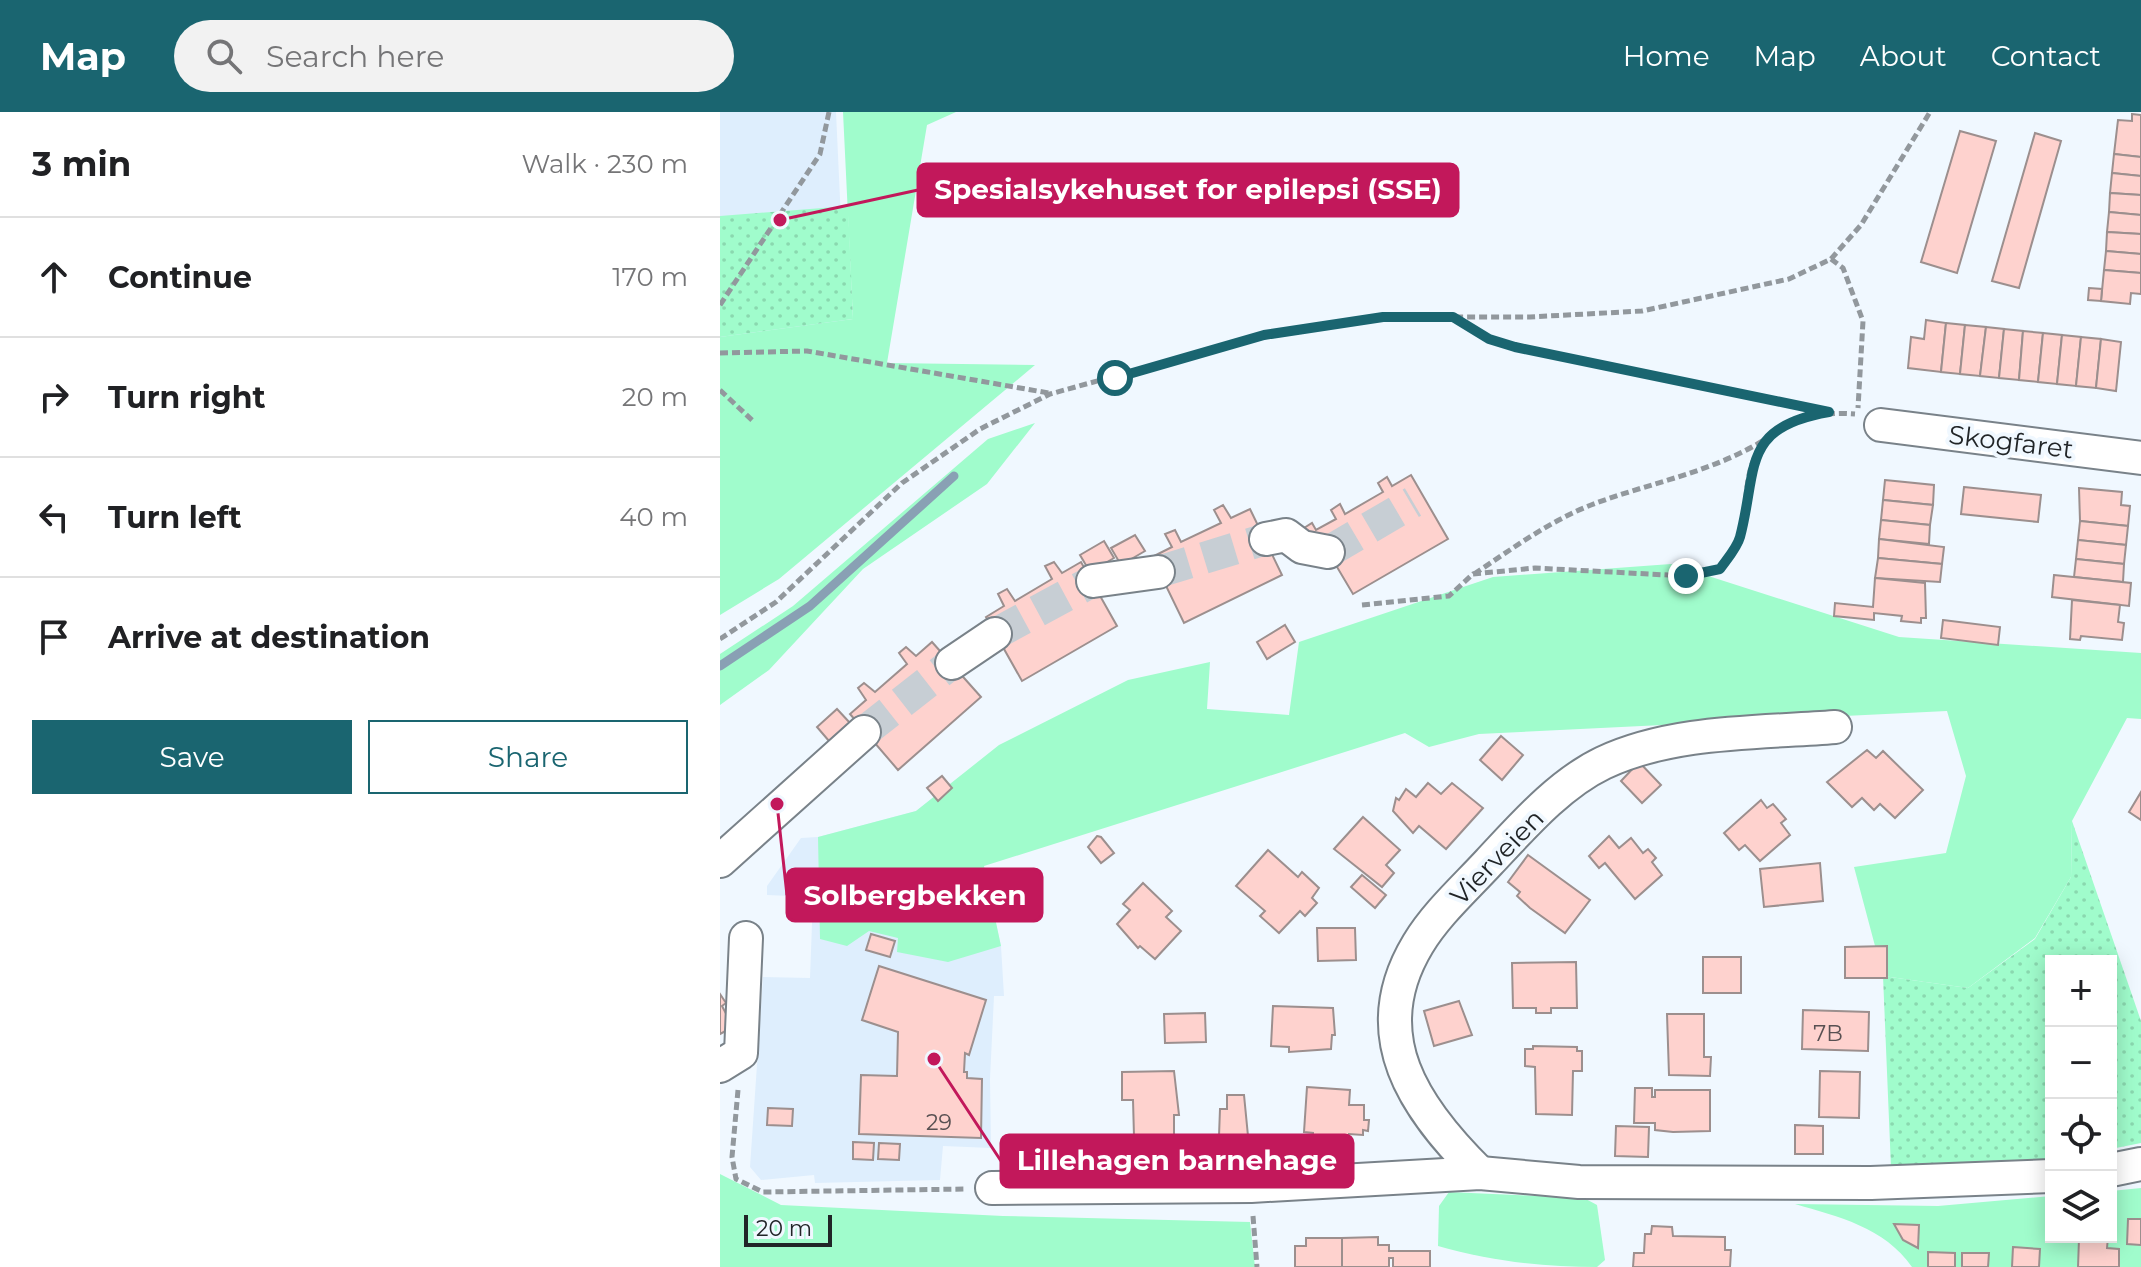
<!DOCTYPE html>
<meta charset="utf-8">
<style>
body{margin:0;font-family:Montserrat,sans-serif;background:#f2f2f2;color:#202124}
.controls{position:absolute;right:24px;bottom:24px;display:grid;overflow:hidden;border-radius:0px;box-shadow:0 4px 20px #0003}
.controls button{width:72px;height:72px;display:grid;place-items:center;padding:0;border:0;border-bottom:2px solid #e0e0e0;background:#fff;color:#202124;font:40px sans-serif}
.scale{position:absolute;left:24px;bottom:20px;width:88px;box-sizing:border-box;padding-left:8px;border:4px solid #212528;border-top:0;font-size:22px;line-height:28px;white-space:nowrap;color:#212528;-webkit-text-stroke:6px #f0f8ff;paint-order:stroke}
.stop{position:absolute;width:24px;height:24px;margin:-18px;border:6px solid #1a6570;border-radius:50%;background:#fff}
.stop.end{background:#1a6570;border-color:#fff;box-shadow:0 2px 8px #0008}
.list{margin:0;padding:0;list-style:none}
h2{display:flex;justify-content:space-between;align-items:center;height:104px;margin:0;padding:0 32px;font-size:34px}
h2 small{font-size:26px;font-weight:400;color:#757577}
.list li{display:grid;grid-template-columns:52px 1fr auto;gap:24px;align-items:center;box-sizing:border-box;height:120px;padding:0 32px;border-top:2px solid #e0e0e0}
.list b{display:block;font-size:30px;white-space:nowrap}
.list em{font-size:26px;font-style:normal;color:#757577}
.actions{display:flex;gap:16px;padding:24px 32px}
.actions a{flex:1;padding:18px 0;border:2px solid #1a6570;border-radius:0px;text-align:center;font-size:28px;color:#1a6570}
.actions .main{background:#1a6570;color:#fff}
.icon{flex:none;width:44px;height:44px;fill:none;stroke:currentColor;stroke-width:2;stroke-linecap:round;stroke-linejoin:round}
.map{position:relative;flex:none;width:1421px;height:1155px;overflow:hidden}
header{display:flex;align-items:center;gap:48px;box-sizing:border-box;height:112px;padding:0 40px;background:#1a6570;color:#fff}
header strong{font-size:38px}
nav{display:flex;gap:44px;margin-inline-start:auto;font-size:28px}
.search{width:560px;height:72px;background:#f2f2f2;display:flex;align-items:center;gap:20px;box-sizing:border-box;padding:0 28px;border-radius:44px;color:#757577;font-size:30px}
main{display:flex}
aside{flex:1;background:#fff}
.map>svg:first-child{display:block}
.built{fill:#deeefd}
.green{fill:#a0fccc}
.park{fill:url(#park-dots)}
.lines{fill:none;stroke-linecap:round;stroke-linejoin:round}
.stream{stroke:#89a0b4;stroke-width:9}
.building{fill:#fed2ce;stroke:#9c8f8e;stroke-width:2}
.minor-tunnel{stroke:#c7ced4;stroke-width:32;stroke-dasharray:32 16;stroke-linecap:butt}
.minor-casing{stroke:#798289;stroke-width:36}
.path{stroke:#92989d;stroke-width:5;stroke-dasharray:8 4;stroke-linecap:butt}
.minor{stroke:#fff;stroke-width:32}
.route{stroke:#1a6570;stroke-width:10}
.labels{text-anchor:middle;dominant-baseline:central;stroke-width:8;stroke-linejoin:round;paint-order:stroke}
.number-label{font-size:22px;fill:#585052}
.street-label{font-size:26px;fill:#212528;stroke:#f0f8ff}
.leader{fill:none;stroke:#c2185b;stroke-width:3}
.callout-dot{fill:#c2185b;stroke:#f0f8ff;stroke-width:3}
.callout{fill:#c2185b;stroke:#c2185b;stroke-width:3}
.callout-label{font-size:28px;text-anchor:middle;font-weight:bold;fill:#fff}
</style>
<header>
<strong>Map</strong>
<div class="search"><svg class="icon" aria-label="search" viewBox="0 0 24 24"><circle cx="10" cy="10" r="6"/><path d="M15 15l6 6"/></svg>Search here</div>
<nav><a>Home</a><a>Map</a><a>About</a><a>Contact</a></nav>
</header>
<main>
<aside>
<h2>3 min<small>Walk · 230 m</small></h2>
<ul class="list">
<li><svg class="icon" aria-label="ahead" viewBox="0 0 24 24"><path d="M12 20V5M6 11l6-6 6 6"/></svg><div><b>Continue</b></div><em>170 m</em></li>
<li><svg class="icon" aria-label="right" viewBox="0 0 24 24"><path d="M7 20v-9h11M14 6l5 5-5 5"/></svg><div><b>Turn right</b></div><em>20 m</em></li>
<li><svg class="icon" aria-label="left" viewBox="0 0 24 24"><path d="M17 20v-9H6M10 6l-5 5 5 5"/></svg><div><b>Turn left</b></div><em>40 m</em></li>
<li><svg class="icon" aria-label="arrive" viewBox="0 0 24 24"><path d="M6 21V4h12l-3 4 3 4H6"/></svg><div><b>Arrive at destination</b></div></li>
</ul>
<div class="actions"><a class="main">Save</a><a>Share</a></div>
</aside>
<div class="map">
<svg width="1421" height="1155" viewBox="0 0 1421 1155">
<defs>
<pattern id="park-dots" width="8" height="8" patternUnits="userSpaceOnUse" patternTransform="scale(2)"><rect width="8" height="8" fill="#a0fccc"/><path d="M2 2h.1M6 6h.1" fill="none" stroke="#8ad8af" stroke-width="1.8" stroke-linecap="round"/></pattern>
</defs>
<rect width="100%" height="100%" fill="#f0f8ff"/>
<g class="built">
<polygon points="0,0 116,0 126,216 0,235"/>
<polygon points="243,662 281,834 284,884 274,884 270,967 271,1036 223,1034 220,1068 95,1071 94,1063 41,1068 30,1055 43,865 90,866 93,785 47,783 47,774 81,726 98,725 196,699"/>
</g>
<g class="green">
<polygon points="123,0 236,0 207,13 167,251 315,253 59,467 0,503 0,225 133,207"/>
<polygon points="315,311 267,372 143,457 49,558 0,593 0,542 73,494 268,327"/>
<polygon points="951,452 1179,525 1421,541 1421,607 1407,606 1352,709 1351,765 1315,826 1248,876 1163,864 1134,755 1226,741 1246,664 1227,599 759,622 709,635 685,621 264,754 281,834 228,850 177,840 178,826 149,819 127,834 100,827 98,725 196,699 279,633 408,568 490,550 487,597 569,603 579,530 773,465"/>
<polygon points="0,1062 61,1093 283,1104 530,1110 535,1155 0,1155"/>
<path d="M1421,1076V1155H1192C1164,1115 1119,1105 1075,1092L1218,1094L1331,1084V1125H1391V1079Z"/>
<path d="M729,1080L864,1086L877,1093L885,1148L877,1155C823,1155 770,1149 718,1134L719,1094Z"/>
</g>
<g class="park">
<polygon points="128,94 133,207 0,225 0,104"/>
<polygon points="1352,709 1421,909 1421,1031 1391,1037 1391,849 1331,849 1331,1050 1171,1056 1163,864 1248,876 1315,827 1351,765"/>
</g>
<g class="lines">
<polyline class="stream" points="0,554 90,494 234,364"/>
</g>
<g class="building">
<polygon points="1412,2 1421,3 1421,45 1394,42 1398,8 1412,9"/>
<polygon points="1240,19 1276,29 1237,161 1201,150"/>
<polygon points="1315,21 1341,29 1299,176 1272,169"/>
<polygon points="1394,42 1421,45 1421,64 1392,61"/>
<polygon points="1392,61 1421,64 1421,83 1390,81"/>
<polygon points="1390,81 1421,83 1421,103 1389,100"/>
<polygon points="1389,100 1421,103 1421,122 1387,120"/>
<polygon points="1387,120 1421,122 1421,142 1386,139"/>
<polygon points="1386,139 1421,142 1421,161 1384,158"/>
<polygon points="1384,158 1421,161 1421,182 1411,181 1410,192 1381,189"/>
<polygon points="1369,176 1382,177 1381,189 1368,188"/>
<polygon points="1206,208 1226,211 1221,260 1188,256 1191,225 1204,227"/>
<polygon points="1226,211 1245,213 1240,262 1221,260"/>
<polygon points="1245,213 1266,215 1260,264 1240,262"/>
<polygon points="1266,215 1284,217 1279,266 1260,264"/>
<polygon points="1284,217 1303,219 1299,268 1279,266"/>
<polygon points="1303,219 1323,221 1318,270 1299,268"/>
<polygon points="1323,221 1342,223 1337,272 1318,270"/>
<polygon points="1342,223 1361,225 1356,274 1337,272"/>
<polygon points="1361,225 1381,227 1376,276 1356,274"/>
<polygon points="1381,227 1401,230 1396,279 1376,276"/>
<polygon points="691,363 728,427 633,482 601,428 593,432 584,416 592,411 596,418 616,407 611,398 620,392 625,402 663,380 658,371 667,365 672,374"/>
<polygon points="1165,368 1214,373 1213,393 1163,388"/>
<polygon points="1244,375 1321,383 1318,410 1241,402"/>
<polygon points="1359,376 1402,380 1401,393 1410,394 1408,414 1360,409"/>
<polygon points="1163,388 1213,393 1210,413 1161,408"/>
<polygon points="503,393 511,406 530,397 562,463 464,511 432,445 452,435 445,422 455,418 461,430 501,411 494,398"/>
<polygon points="1161,408 1210,413 1209,432 1159,427"/>
<polygon points="1360,409 1408,414 1406,433 1358,428"/>
<polygon points="415,423 425,439 401,453 391,436"/>
<polygon points="1159,427 1224,435 1222,452 1158,446"/>
<polygon points="1358,428 1406,433 1404,452 1356,447"/>
<polygon points="384,429 394,446 370,460 360,443"/>
<polygon points="1158,446 1222,452 1220,470 1155,466"/>
<polygon points="1356,447 1404,452 1403,470 1354,465"/>
<polygon points="334,450 342,461 361,450 397,514 302,569 266,505 284,494 278,482 287,477 295,489 332,467 325,454"/>
<polygon points="1334,463 1411,471 1409,494 1332,485"/>
<polygon points="1155,466 1205,471 1206,506 1201,506 1201,511 1181,509 1182,504 1154,501 1154,508 1114,504 1115,491 1153,495"/>
<polygon points="1352,488 1400,493 1398,510 1404,511 1402,528 1361,524 1360,528 1350,527"/>
<polygon points="1223,508 1280,515 1278,533 1221,526"/>
<polygon points="565,513 575,530 547,547 537,530"/>
<polygon points="212,530 261,585 178,658 130,602 146,588 138,576 144,571 155,580 187,552 179,541 186,535 196,544"/>
<polygon points="117,597 130,611 109,629 97,615"/>
<polygon points="781,624 803,643 782,668 760,648"/>
<polygon points="1147,638 1156,646 1163,639 1203,678 1175,706 1160,692 1154,698 1142,686 1132,695 1107,670"/>
<polygon points="919,650 941,673 922,691 901,669"/>
<polygon points="222,664 232,676 218,689 207,676"/>
<polygon points="708,671 721,682 732,671 763,696 726,737 699,714 693,721 673,699 676,686 679,688 686,677 696,685"/>
<polygon points="1421,680 1421,708 1409,700"/>
<polygon points="1041,688 1047,696 1053,692 1066,707 1061,711 1070,723 1040,749 1025,733 1019,738 1004,721"/>
<polygon points="643,705 680,738 666,753 674,761 662,775 614,737"/>
<polygon points="377,724 381,725 394,741 381,751 368,735"/>
<polygon points="889,724 899,736 911,726 923,741 928,737 936,746 932,750 942,763 915,787 885,751 879,756 869,744"/>
<polygon points="548,738 578,765 582,760 599,776 592,786 597,791 585,804 580,799 559,821 540,804 545,799 516,774"/>
<polygon points="808,743 870,788 845,821 810,796 797,784 800,780 788,770"/>
<polygon points="1100,751 1103,789 1044,795 1040,757"/>
<polygon points="642,763 666,783 655,796 631,775"/>
<polygon points="423,771 452,799 446,805 461,819 435,847 420,834 418,836 397,812 410,798 403,792"/>
<polygon points="597,816 635,816 636,848 598,849"/>
<polygon points="151,822 175,829 170,845 146,838"/>
<polygon points="1167,834 1167,866 1125,866 1125,835"/>
<rect x="983" y="845" width="38" height="36"/>
<polygon points="856,850 857,896 831,896 831,901 816,901 816,896 793,896 792,851"/>
<polygon points="159,854 266,888 249,943 245,941 244,960 247,960 247,966 262,967 261,1026 139,1022 141,963 177,964 178,920 142,908"/>
<polygon points="0,882 6,891 2,894 13,915 0,922"/>
<polygon points="739,889 752,923 714,934 704,899"/>
<polygon points="553,894 613,896 615,923 612,923 611,937 569,940 569,935 551,934"/>
<polygon points="1083,898 1149,900 1148,939 1082,937"/>
<polygon points="485,901 486,930 445,931 444,902"/>
<polygon points="947,902 984,902 984,945 991,945 990,964 949,963"/>
<polygon points="813,934 857,935 857,939 862,939 862,959 853,959 852,1003 816,1002 815,955 805,954 805,937 813,937"/>
<polygon points="454,959 459,1003 454,1003 454,1024 414,1024 413,988 402,988 402,960"/>
<polygon points="1100,959 1140,960 1139,1006 1099,1005"/>
<polygon points="587,975 630,978 629,993 644,993 644,1008 649,1008 648,1019 643,1018 643,1023 629,1022 628,1038 593,1036 593,1021 584,1020"/>
<polygon points="915,976 932,976 932,985 935,985 935,978 990,978 990,1019 953,1020 935,1018 935,1011 914,1011"/>
<polygon points="507,983 524,983 528,1024 499,1024 500,997 507,997"/>
<polygon points="48,996 73,997 72,1014 47,1013"/>
<polygon points="1075,1013 1103,1014 1103,1042 1075,1042"/>
<polygon points="896,1014 929,1015 928,1045 895,1044"/>
<polygon points="133,1030 154,1031 153,1048 133,1047"/>
<polygon points="159,1031 180,1032 179,1048 158,1047"/>
<polygon points="1408,1107 1421,1107 1421,1133 1407,1132"/>
<polygon points="1174,1112 1199,1113 1198,1136 1183,1128"/>
<polygon points="932,1114 952,1115 953,1124 1005,1125 1005,1138 1011,1138 1010,1155 913,1155 914,1141 924,1141 925,1122 931,1122"/>
<polygon points="658,1125 658,1133 669,1133 669,1139 710,1139 710,1155 673,1155 673,1146 669,1146 669,1155 622,1155 622,1126"/>
<polygon points="1372,1125 1388,1125 1387,1136 1399,1137 1399,1155 1358,1155 1359,1127"/>
<polygon points="586,1126 622,1126 622,1155 575,1155 575,1134 586,1134"/>
<polygon points="1293,1135 1320,1137 1319,1155 1292,1155"/>
<polygon points="1208,1140 1235,1141 1235,1155 1208,1155"/>
<polygon points="1242,1141 1269,1141 1268,1155 1242,1155"/>
</g>
<g class="lines">
<g class="minor-tunnel">
<polyline points="608,440 693,390"/>
<polyline points="438,460 546,427"/>
<polyline points="275,522 373,469"/>
<polyline points="144,620 232,551"/>
</g>
<g class="minor-casing">
<g id="minor">
<polyline points="1161,313 1421,346"/>
<polyline points="546,427 566,423 582,435 608,440"/>
<polyline points="373,469 438,460"/>
<polyline points="232,551 275,522"/>
<polyline points="0,749 144,620"/>
<polyline points="0,954 21,941 26,826"/>
<polyline points="1391,1058 1421,1052"/>
<path d="M760,1061C695,997 643,923 698,832C716,802 745,776 769,750C802,715 839,672 883,651C953,618 1040,621 1115,615"/>
<polyline points="272,1076 531,1074 760,1061 859,1070 1151,1071 1331,1064"/>
</g>
</g>
<g class="path">
<polyline points="1111,147 1123,156 1143,209 1138,296"/>
<polyline points="0,193 100,42 109,0"/>
<polyline points="735,206 769,227 795,235 1104,299"/>
<polyline points="0,241 87,239 329,281"/>
<polyline points="0,278 34,310"/>
<path d="M754,462C792,437 828,410 871,393C928,371 991,361 1044,328"/>
<path d="M642,493L729,484L753,462L815,456L966,464L1000,457C1007,448 1017,437 1020,426C1027,402 1024,375 1032,352C1047,308 1095,299 1135,302"/>
<polyline points="0,527 56,490 182,371 260,317 330,282 544,223 663,205 810,205 922,199 1069,167 1111,147 1141,113 1210,0"/>
<polyline points="18,978 12,1045 16,1067 43,1080 245,1077"/>
<polyline points="533,1104 537,1155"/>
</g>
<use href="#minor" class="minor"/>
</g>
<g class="lines">
<path class="route" d="M395,266L544,223L663,205H733L769,227L795,235L1109,300C1020,315 1038,357 1020,425C1017,436 1007,447 1000,457L966,464"/>
</g>
<g class="labels">
<g class="number-label">
<text x="1108" y="921">7B</text>
<text x="219" y="1010">29</text>
</g>
<g class="street-label">
<text transform="translate(1291 330) rotate(7)">Skogfaret</text>
<text transform="translate(777 745) rotate(-46)">Vierveien</text>
</g>
</g>
<path class="leader" d="M60 108L198 78M57 692L67 783M214 947L281 1049"/>
<g class="callout-dot">
<circle cx="60" cy="108" r="8"/>
<circle cx="57" cy="692" r="8"/>
<circle cx="214" cy="947" r="8"/>
</g>
<g class="callout">
<rect x="198" y="52" width="540" height="52" rx="8"/>
<rect x="67" y="757" width="255" height="52" rx="8"/>
<rect x="281" y="1023" width="352" height="52" rx="8"/>
</g>
<g class="callout-label">
<text x="468" y="87">Spesialsykehuset for epilepsi (SSE)</text>
<text x="195" y="793">Solbergbekken</text>
<text x="457" y="1058">Lillehagen barnehage</text>
</g>
</svg>
<div class="controls">
<button>+</button>
<button>−</button>
<button><svg class="icon" aria-label="locate" viewBox="0 0 24 24"><circle cx="12" cy="12" r="6"/><path d="M12 2v4M12 18v4M2 12h4M18 12h4"/></svg></button>
<button><svg class="icon" aria-label="layers" viewBox="0 0 24 24"><path d="M12 4l9 5-9 5-9-5zM3 14l9 5 9-5"/></svg></button>
</div>
<div class="scale">20 m</div>
<div class="stop" style="left:395px;top:266px"></div>
<div class="stop end" style="left:966px;top:464px"></div>
</div>
</main>
